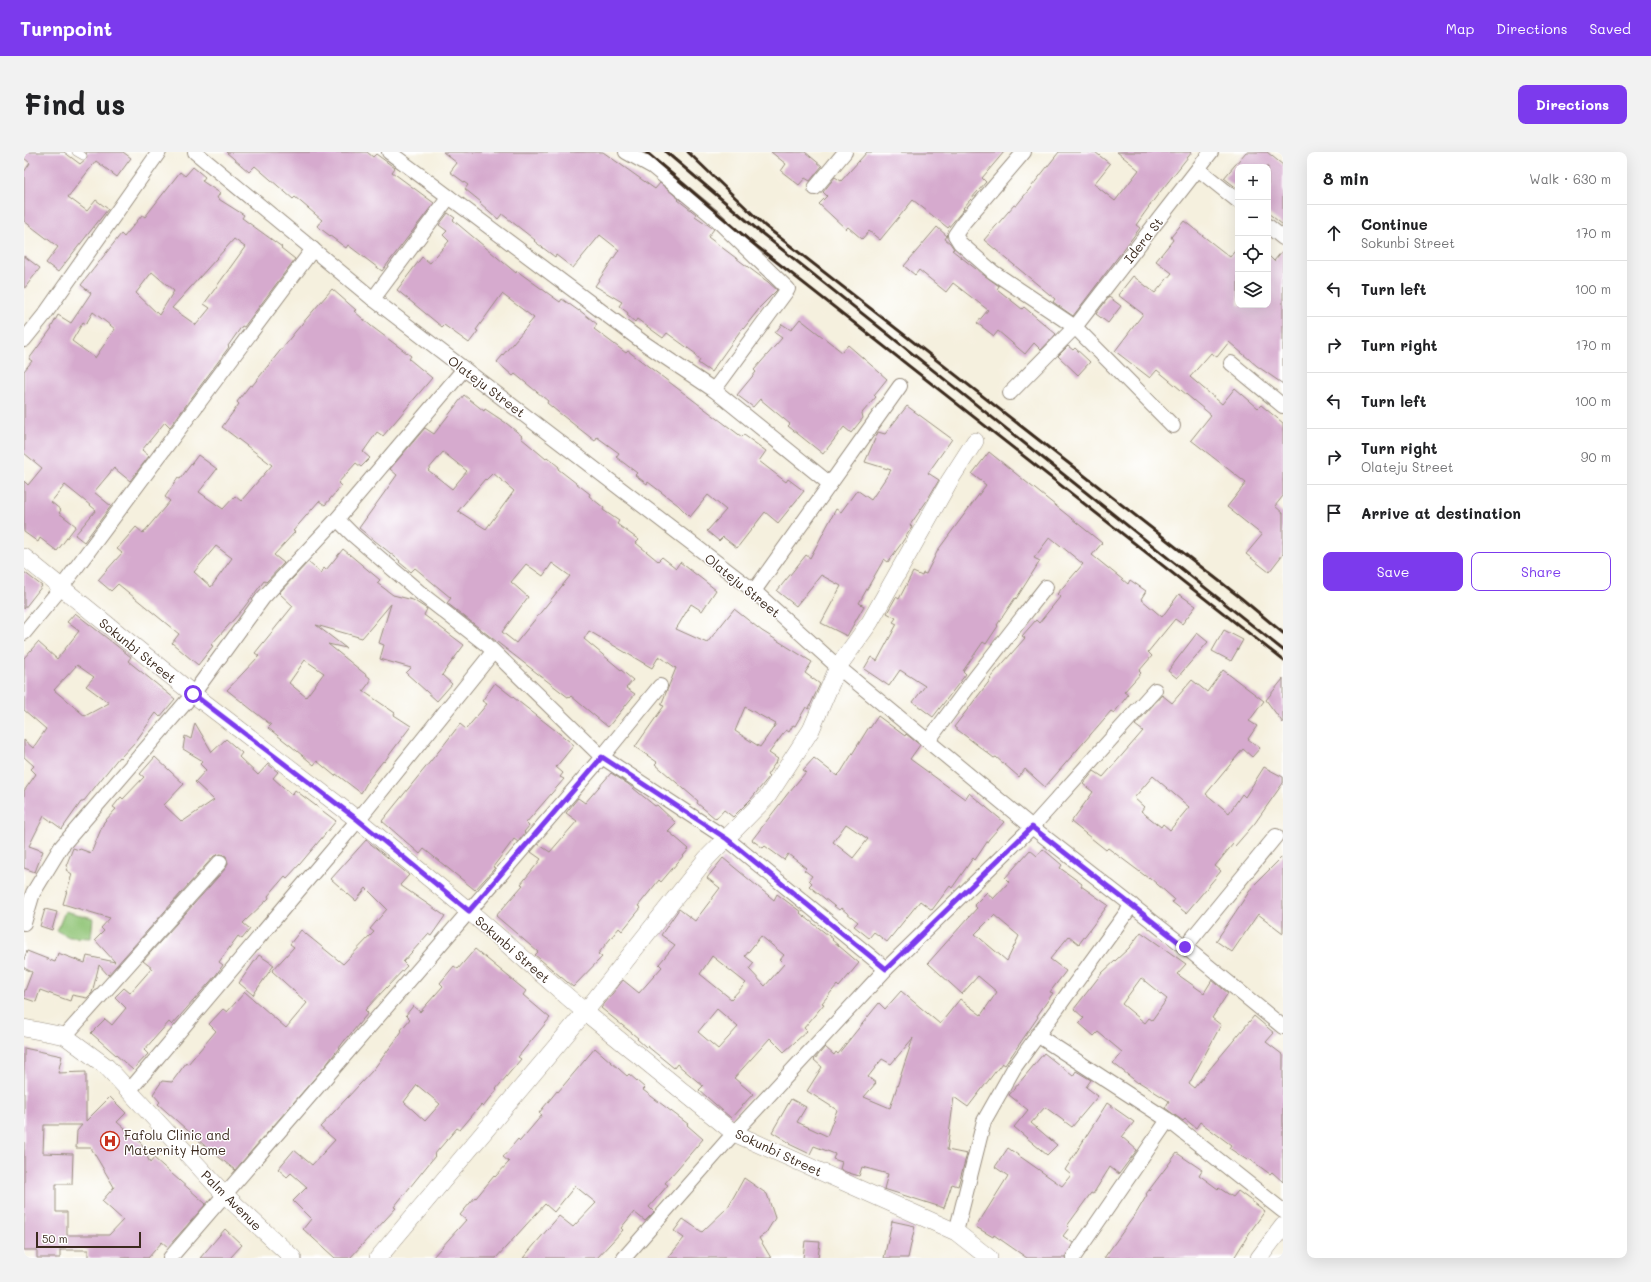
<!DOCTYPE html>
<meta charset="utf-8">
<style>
body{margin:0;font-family:Mali,sans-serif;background:#f2f2f2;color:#202124}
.controls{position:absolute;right:12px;top:12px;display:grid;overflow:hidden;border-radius:8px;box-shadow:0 4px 16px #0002}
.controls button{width:36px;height:36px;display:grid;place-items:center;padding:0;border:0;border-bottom:1px solid #e0e0e0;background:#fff;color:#202124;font:20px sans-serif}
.scale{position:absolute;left:12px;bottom:10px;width:105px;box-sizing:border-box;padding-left:4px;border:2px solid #3b2a1e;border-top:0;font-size:11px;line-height:14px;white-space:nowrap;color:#3b2a1e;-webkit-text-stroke:3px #fff;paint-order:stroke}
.stop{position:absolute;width:12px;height:12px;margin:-9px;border:3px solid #7c3aed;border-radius:50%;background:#fff}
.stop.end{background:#7c3aed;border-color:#fff;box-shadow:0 1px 4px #0008}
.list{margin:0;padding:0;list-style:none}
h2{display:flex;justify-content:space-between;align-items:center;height:52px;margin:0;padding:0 16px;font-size:17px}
h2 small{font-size:13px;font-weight:400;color:#757577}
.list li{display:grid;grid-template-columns:26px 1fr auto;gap:12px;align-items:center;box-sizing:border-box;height:56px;padding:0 16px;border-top:1px solid #e0e0e0}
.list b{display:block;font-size:15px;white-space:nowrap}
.list p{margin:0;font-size:13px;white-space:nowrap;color:#757577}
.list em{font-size:13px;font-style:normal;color:#757577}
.actions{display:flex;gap:8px;padding:12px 16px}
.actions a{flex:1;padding:9px 0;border:1px solid #7c3aed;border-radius:8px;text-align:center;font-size:14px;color:#7c3aed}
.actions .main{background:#7c3aed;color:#fff}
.icon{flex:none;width:22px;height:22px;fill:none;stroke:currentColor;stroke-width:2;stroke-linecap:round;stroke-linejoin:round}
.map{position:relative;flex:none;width:1259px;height:1106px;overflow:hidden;border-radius:8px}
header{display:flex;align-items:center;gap:24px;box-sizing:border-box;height:56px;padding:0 20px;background:#7c3aed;color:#fff}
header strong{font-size:19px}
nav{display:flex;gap:22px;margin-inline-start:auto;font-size:14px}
.intro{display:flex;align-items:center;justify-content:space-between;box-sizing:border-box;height:96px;padding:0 24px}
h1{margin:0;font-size:28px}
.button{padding:10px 18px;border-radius:8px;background:#7c3aed;color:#fff;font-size:14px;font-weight:700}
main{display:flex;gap:24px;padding:0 24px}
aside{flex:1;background:#fff;border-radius:8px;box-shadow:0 4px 16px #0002}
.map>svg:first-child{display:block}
.green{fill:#90c476;stroke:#66774a}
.building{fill:#d6aace;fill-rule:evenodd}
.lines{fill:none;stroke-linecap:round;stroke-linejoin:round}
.service-casing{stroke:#988d7e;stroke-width:8}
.minor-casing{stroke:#988d7e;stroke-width:16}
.tertiary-casing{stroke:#988d7e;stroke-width:18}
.service{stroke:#fff;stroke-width:7}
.minor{stroke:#fff;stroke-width:14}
.tertiary{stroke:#fff;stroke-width:17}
.rail{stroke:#3b2a1e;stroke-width:3}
.route{stroke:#7c3aed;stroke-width:5}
.labels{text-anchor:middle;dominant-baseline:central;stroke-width:3;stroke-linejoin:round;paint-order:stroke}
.street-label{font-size:13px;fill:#3b2a1e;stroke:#fff}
.poi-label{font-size:13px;fill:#3b2a1e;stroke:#fff;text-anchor:start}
</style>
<header>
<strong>Turnpoint</strong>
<nav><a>Map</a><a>Directions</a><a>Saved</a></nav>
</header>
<div class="intro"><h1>Find us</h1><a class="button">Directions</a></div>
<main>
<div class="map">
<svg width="1259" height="1106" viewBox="0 0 1259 1106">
<rect width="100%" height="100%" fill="#fff"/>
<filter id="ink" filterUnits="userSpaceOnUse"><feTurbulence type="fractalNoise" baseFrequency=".025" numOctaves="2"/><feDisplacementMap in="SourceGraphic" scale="8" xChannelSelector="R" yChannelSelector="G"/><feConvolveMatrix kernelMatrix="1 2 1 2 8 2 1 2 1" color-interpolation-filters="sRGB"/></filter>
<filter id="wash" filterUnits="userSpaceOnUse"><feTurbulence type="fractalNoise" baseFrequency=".012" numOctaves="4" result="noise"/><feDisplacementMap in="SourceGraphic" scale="16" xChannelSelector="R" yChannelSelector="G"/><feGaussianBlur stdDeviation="0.9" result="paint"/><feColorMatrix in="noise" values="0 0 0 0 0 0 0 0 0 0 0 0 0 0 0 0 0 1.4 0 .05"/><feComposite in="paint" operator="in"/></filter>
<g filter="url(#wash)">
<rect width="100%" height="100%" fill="#f5f0de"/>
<polygon class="green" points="41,759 69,766 67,786 45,785 33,779"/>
<g id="blocks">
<g class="building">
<polygon points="0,0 40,0 56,12 63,6 62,0 99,0 107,6 93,25 72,9 44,45 63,59 72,48 84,57 34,120 22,111 34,95 0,69 0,20 6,11 0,6"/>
<polygon points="202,0 343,0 349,5 352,2 371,16 368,20 410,51 358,119 324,93 322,96 293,74 298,68 271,45 269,47 231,14 225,20"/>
<polygon points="419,0 579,0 631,37 636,31 655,47 654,48 672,62 671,64 690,77 684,85 744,130 753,138 734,157 735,157 720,176 719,175 687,220 674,211 676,208 671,204 672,202 643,181 639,186 613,167 611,170 603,163 604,161 595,154 598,150 571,134 595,98 576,83 549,116 532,103 531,105 510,89 511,88 478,62 474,67 456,51 457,50 441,37 444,33 426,20 433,11"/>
<polygon points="747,0 781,0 798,14 786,29 781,26 775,33 757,19 762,12"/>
<polygon points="843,0 980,0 958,26 962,30 939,56 940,57 924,76 889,48 856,88 845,79 838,87 824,75 822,77 795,52 803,44 799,40 811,25 817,29"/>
<polygon points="1035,0 1071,0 1086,12 1070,32 1091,49 1115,18 1093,0 1168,0 1132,45 1112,73 1116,76 1049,164 1029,150 1031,147 960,88 990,53 992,54"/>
<polygon points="1222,0 1243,0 1259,13 1259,73 1244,61 1244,15 1214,15 1214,37 1200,26"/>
<path d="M169,15L181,25L178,29L196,41L193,46L220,63L218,66L258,95L257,96L271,107L220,175L218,174L204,194L205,195L146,275L141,270L118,298L125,304L106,329L90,316L70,340L87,354L60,390L51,383L72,358L41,333L27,350L37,358L35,361L52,374L33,399L16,386L14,390L0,380V329L4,333L18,316L0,301V219L8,209L5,207L28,176H27L34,163L47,171L67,141L57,133L97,82L100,85L118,63L121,65L156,20L161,24ZM210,87L221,95L180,152L186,156L172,173L148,156ZM128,120L150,139L135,163L112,141ZM69,160L91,177L71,206L48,189L59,170L62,172Z"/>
<polygon points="424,61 431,66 429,68 492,121 493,119 536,150 538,147 555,159 555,158 573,172 570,177 602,201 604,199 718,285 720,283 742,299 735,309 762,330 764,327 780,339 754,371 741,360 713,396 699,385 695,389 683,379 702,358 684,343 666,365 654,353 624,330 623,332 611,323 613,321 592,305 595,301 573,285 571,289 534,260 523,251 524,249 491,222 489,224 473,210 510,166 478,142 452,178 454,179 445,191 420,173 418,175 373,138 398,105 406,111 425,89 419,83 423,79 415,73"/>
<polygon points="1160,69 1206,105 1214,95 1214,153 1244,153 1244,103 1250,109 1259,98 1259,232 1233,214 1205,190 1193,205 1187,201 1166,225 1198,252 1211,236 1234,256 1237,253 1259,271 1259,344 1251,354 1259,361 1259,402 1245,420 1222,402 1238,383 1203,355 1222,331 1167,288 1187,263 1133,218 1126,226 1091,199 1119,162 1094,143 1109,124 1131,141 1148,121 1132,109 1149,88 1147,85"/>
<polygon points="913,75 923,84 921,87 926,91 930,97 928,98 957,121 975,134 973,137 998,157 1000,155 1032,182 1017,198 1010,191 1001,202 974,179 970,184 953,171 964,158 929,131 922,140 895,118 891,123 880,114"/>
<polygon points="0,104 16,116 0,137"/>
<path d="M308,137L332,158L330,159L347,174L387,204L385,207L408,226L359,284L353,280L339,300L346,306L337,315L332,311L314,331L317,334L301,353L295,349L269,379L271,380L250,403L260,411L242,430L240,429L218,458L187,493L189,494L174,513L148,491L155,482L94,432L87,439L74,428L98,401L93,397L112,375L119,381L146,349L141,345L154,326L156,327L174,303L193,317L175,340L199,357L211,344L217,349L248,313L198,275L215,252L213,250L226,233L228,234L271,180ZM192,394L208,406L187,435L170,420Z"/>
<polygon points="1085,145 1097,154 1084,171 1072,162"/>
<polygon points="776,167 818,200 824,193 863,227 850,243 852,245 838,261 839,266 827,281 820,275 799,302 764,274 766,272 736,247 729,255 713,243 732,220 730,218 758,186 751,181 758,172 767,178"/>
<polygon points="1044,194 1049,198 1051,196 1066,210 1054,223 1034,204"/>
<path d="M440,243L460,259L461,257L482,271L498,284L497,286L522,307L523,305L535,315L534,317L566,342L565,344L580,356L579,358L595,369L593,372L615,388L612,391L634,409L638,405L652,416L656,410L692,438L678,459L667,452L652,477L683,491L710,457L738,479L788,510L781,521L796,532L785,556V557L782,555L771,574L769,573L765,580L762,578L745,601L754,607L743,623L745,625L727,647L709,665L700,658L692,667L673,651L674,649L631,612L633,610L611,595L640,554L637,553L652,516L635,504L628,516L565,479L560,487L609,528L602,536L611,542L584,575L547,544L545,546L423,451L427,446L391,416L387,420L375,410L376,409L335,376L373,323L366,317L401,276L410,282ZM419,300L443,319L428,337L404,318ZM469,321L490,339L462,377L434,359L461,327L462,328ZM528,411L546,424L492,491L478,480L504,445L487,430L502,412L519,424ZM721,555L752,572L736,595L711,579Z"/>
<polygon points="883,254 928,287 904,321 915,328 902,350 886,373 888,375 877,392 864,410 860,407 835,451 840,454 823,484 797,471 817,434 797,423 772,454 753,439 782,403 786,406 812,357 817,360 833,338 847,348 867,318 841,310 854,280 861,282"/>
<polygon points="965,300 1078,391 1068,403 1104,432 1106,428 1122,439 1117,447 1138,465 1155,442 1172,454 1158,472 1151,467 1124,500 1128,504 1115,519 1117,521 1100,540 1104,543 1090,561 1087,559 1021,635 1001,617 995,625 972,605 970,606 930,575 967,527 966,526 1001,486 998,484 1012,468 1015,471 1036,445 1033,442 1059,412 1026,385 1010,406 1016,409 992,447 991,446 973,473 974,474 962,492 959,490 939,519 942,522 909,565 889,550 901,534 876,518 865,534 840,517 847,505 853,509 873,472 869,470 872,466 863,461 872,445 875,447 889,420 898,424 899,421 902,422 914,398 962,333 948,322"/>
<path d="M319,397L356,428L353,431L369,443L389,448L403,457L400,463L440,493L418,523L428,532L413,549L382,521L387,516L356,507L360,493L355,491L367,452L338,486L292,473L322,496L304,492L346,526V530L339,539L371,561L370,563L387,574L360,610L359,609L345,627L337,641L312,622L311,624L293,609L290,613L267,594L244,576L247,573L203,538L235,504L231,501L269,454L255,441L284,410L297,421L300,416L302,418ZM281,508L300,521L282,545L265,531Z"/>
<polygon points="0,420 18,434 0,457"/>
<path d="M51,461L107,505L104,509L151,547L136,565L132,561L112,589L96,606L95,605L59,650H57L38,677L20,664L5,694L19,699L11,720L0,716V639L12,622L7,617L10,614L0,605V588L9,596L22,577L0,558V506L14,490L33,507L55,479L43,470ZM53,513L70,525L62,534L85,551L61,564L30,538Z"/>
<polygon points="1200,478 1219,488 1207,509 1188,499"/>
<polygon points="1173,481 1184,490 1153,526 1144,519"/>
<path d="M1199,518L1240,549L1225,569L1233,574L1224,587L1236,596L1228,605L1219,597L1182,642L1205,661L1218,642L1221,645L1240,615L1259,625V631L1231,671L1211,694L1209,692L1191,714L1197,719L1162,761L1148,750L1150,747L1125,725L1124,726L1084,696L1082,698L1047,670L1069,640L1059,632L1070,619L1079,625L1119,579L1111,573L1138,543L1148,551L1168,528L1183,540ZM1129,624L1165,655L1146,678L1139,672L1137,675L1117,659L1120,655L1110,646Z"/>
<polygon points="1259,527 1259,571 1242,548"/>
<polygon points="471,531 550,593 532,615 539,621 536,625 540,627 502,671 505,674 500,680 501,681 494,690 490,687 469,715 471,716 451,738 400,697 396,702 358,669 419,594 436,572 442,577 463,552 458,549"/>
<path d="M854,564L881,584L882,582L896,593L886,607L941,647L945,641L980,670L965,687L951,708L949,706L928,736L926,734L908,758L896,749L863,790L850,780L845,786L830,774L834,770L817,756L815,758L785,734L788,731L785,728L788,724L780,718L782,716L764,702L760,708L741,694L739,696L728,688L765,640L782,620L779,618L790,606L813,624L817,620L845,575L846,576ZM822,672L844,687L829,706L809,690Z"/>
<polygon points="171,571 188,600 202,587 218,601 215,605 234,623 244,612 254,620 249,626 268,643 271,638 312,669 276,712 263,726 261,724 244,744 245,746 219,771 226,777 218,787 214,784 195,810 199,813 192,823 148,873 145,870 120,898 124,902 109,918 67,881 81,867 88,873 102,856 91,845 100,836 106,841 128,816 119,809 202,716 204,711 202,704 197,702 190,704 84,823 75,813 68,841 63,846 48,843 46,849 16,838 12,850 0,846 0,841 8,820 0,816 0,807 3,799 31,810 34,801 61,811 63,804 91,810 71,788 80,779 77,776 86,766 39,752 48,722 42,718 44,715 42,714 49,696 55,698 56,697 67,701 80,670 92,657 89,655 97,645 99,647 120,625 116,622 131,605 160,632 140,653 158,670 190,648 171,630 182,618 176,612 179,609 159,597 161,584 167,587"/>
<polygon points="587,621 604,632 631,654 633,653 652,671 644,679 665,697 637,730 635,728 614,754 617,756 598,779 595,776 574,802 578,805 549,835 511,803 514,800 472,764 499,733 497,732 517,707 507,700 514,692 526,700 553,669 542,661 549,652 554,646 561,651"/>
<polygon points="342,688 385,723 376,733 421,764 407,784 404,782 379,810 383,814 341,858 344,861 324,885 324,884 302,913 211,1018 181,994 134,952 136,950 129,942 138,929 148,930 162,911 164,912 192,879 185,872 199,857 203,860 221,840 262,876 283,851 248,819 270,795 266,792 277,778 319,812 350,780 346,777 363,757 342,736 332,749 307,727"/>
<path d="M1019,697L1038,713L1036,716L1058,732L1057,734L1084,753L1055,792L1045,784L1026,807L1042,819L1026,840L1029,841L1013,864L1014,865L981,913L978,911L944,955L930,945L923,998L943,1002L934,1034L928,1032L920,1056L860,1037L864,1022L838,1015L835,1024L822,1020L816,1017L818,1010L809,1007L811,1002L790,994L786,1002L765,992L766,991L748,980L767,947L782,955L773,970L803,984L813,958L783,939L798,915L790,908L801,895L810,903L812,900L814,902L855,851L861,857L877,839L916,872L936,847L957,863L973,840L954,824L938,842L904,811L953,756L950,753L963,740L969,747L985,730L981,726L1006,698L1013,704ZM970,763L995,784L983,809L951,782ZM889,886L866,956L840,945L852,931L844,925L858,907L867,912Z"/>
<polygon points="1259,704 1259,781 1234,762 1208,800 1192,789 1229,734"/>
<path d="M699,706L750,748L753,742L777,760L776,761L809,787L808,788L835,811L815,835L813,833L798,851L800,852L780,876L783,879L760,900L746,886L710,926L729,942L707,966L675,938L679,934L653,912L650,916L623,894L622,895L613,887L614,886L577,856L599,828L615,841L638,815L635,812L651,793L637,783L655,757L671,769L696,736L683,726ZM737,784L760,803L756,808L760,812L741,834L725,817L730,811L721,804ZM688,804L722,831L707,847L676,822ZM693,857L714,875L694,897L674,880Z"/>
<polygon points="21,757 33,760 28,778 16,774"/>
<path d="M1117,780L1162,812L1153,822L1180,841L1188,828L1204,841L1188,866L1197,873L1165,932L1170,936L1230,864L1250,881L1242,890L1259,903V1030L1248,1020L1246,1022L1224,1006L1223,1008L1205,996L1207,993L1176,970L1172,976L1161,967L1159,969L1141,956L1145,949L1115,930L1114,931L1089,911L1098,900L1074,880L1070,884L1055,871L1060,866L1050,857L1078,821L1105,796ZM1117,826L1143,847L1128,868L1125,866L1121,871L1098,852Z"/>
<path d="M451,797L502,839L499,843L526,866L494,905L497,907L472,937L473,938L459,955L457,953L436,978L433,976L410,1003L411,1004L370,1055L372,1056L326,1106H311L279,1077L287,1067L269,1049L283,1035L267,1021L263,1025L254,1017L270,998L288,1013L311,988L296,975L349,918L371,889L378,879L377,878L386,867L382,863L389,854L396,860L419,834L416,831L430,814L434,817ZM393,933L416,952L401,969L380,950Z"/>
<polygon points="235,803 250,813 229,843 215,831"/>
<path d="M0,896L38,904L34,921L62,920V969L86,945L102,961L93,970L117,991L126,1011L130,1006L182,1052L144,1095L138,1090L124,1106H64V1098H36V1106H13V1098H0ZM20,973H58L53,979L52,996H67L90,1035L78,1049L99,1068L85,1083H43V1060H32V1032H48L49,1002L19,1001Z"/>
<polygon points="571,896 603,924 605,922 621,936 619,938 664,972 663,973 679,987 641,1031 644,1033 625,1055 630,1060 621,1069 610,1060 597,1076 599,1078 573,1106 499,1106 535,1064 549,1075 572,1051 551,1034 530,1060 521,1052 472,1106 408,1106 442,1068 436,1063 451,1045 452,1046 470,1024 471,1025 485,1010 479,1005 494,987 496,989 518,963 515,961 533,939 534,940"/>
<polygon points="1020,901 1049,924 1052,919 1067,928 1062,935 1074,944 1048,975 1021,955 1007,971 1033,993 1023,1003 990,975 1004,958 985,943"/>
<polygon points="1083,951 1110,970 1098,985 1113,998 1095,1022 1086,1015 1069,1042 1067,1041 1043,1074 1045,1076 1039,1084 1049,1091 1041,1106 1003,1106 970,1083 969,1085 952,1075 984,1024 971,1015 984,996 1038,1034 1047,1023 1041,1018"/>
<polygon points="1153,1001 1178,1018 1175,1023 1194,1037 1195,1036 1209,1045 1214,1039 1241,1059 1226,1080 1210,1106 1080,1106 1113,1060 1123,1043 1122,1042"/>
<polygon points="720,1026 743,1042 751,1066 742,1081 735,1086 747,1106 644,1106 660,1086 650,1079 659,1067 678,1080 704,1055"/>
<polygon points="868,1069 891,1074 884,1106 860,1106"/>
<polygon points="201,1077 218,1093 206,1106 176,1106"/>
<polygon points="781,1089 796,1090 794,1106 779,1106"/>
</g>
</g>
</g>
<g filter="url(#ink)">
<use href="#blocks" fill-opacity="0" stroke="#988d7e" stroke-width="1"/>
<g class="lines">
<g class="service-casing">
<polyline id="service" points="52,0 59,4"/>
</g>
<g class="minor-casing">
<g id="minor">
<polyline points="171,0 349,147 730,439 814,515 1008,675 1161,795 1259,875"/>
<polyline points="365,0 620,191 690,238 806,332"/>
<polyline points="602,0 629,15 692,67 764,137 690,238"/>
<polyline points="1000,0 940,70 931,83 936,91 969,120 1051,175 1149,274"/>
<polyline points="1174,17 1214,49"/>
<polyline points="791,36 821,0"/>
<polyline points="1244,74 1259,86"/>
<polyline points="349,147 425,45"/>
<polyline points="0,188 21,162 135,0"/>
<polyline points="1207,211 1259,254"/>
<polyline points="986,241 1051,175 1187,0"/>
<polyline points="313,367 329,383 400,444 463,493 578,605 703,687 862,817"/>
<polyline points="730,439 876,234"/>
<polyline points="0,481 37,436 289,97"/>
<polyline points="904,589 951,526 1022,435"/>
<polyline points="0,771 9,741 37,695 169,542 239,446 313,367 440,217"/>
<polyline points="1161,795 1252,684"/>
<polyline points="1013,883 1144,968 1259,1059"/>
<polyline points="41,884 196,710"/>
<polyline points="105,939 334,668 469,500"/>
<polyline points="932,1080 960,969 990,916 1108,753"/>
<polyline points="146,1106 578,605 636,534"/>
<polyline points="600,1106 710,981 862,817 1008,675 1131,538"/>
<polyline points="1049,1106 1144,968"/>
</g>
</g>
<g class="tertiary-casing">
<g id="tertiary">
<polyline points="0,405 169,542 334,668 445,759 561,860 710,981 932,1080 965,1106"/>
<polyline points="0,876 41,884 83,915 201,1043 269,1106"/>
<polyline points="354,1106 561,860 682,707 744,644 787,578 814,515 846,470 926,328 951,289"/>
<polyline points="1235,1106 1259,1074"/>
</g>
</g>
<use href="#service" class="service"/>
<use href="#minor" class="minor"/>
<use href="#tertiary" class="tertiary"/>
<g class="rail">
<polyline points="622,0 726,89 1259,508"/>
<polyline points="642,0 735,79 1259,498"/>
<polyline points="664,0 741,74 1217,446 1259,481"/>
</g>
</g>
</g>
<g class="lines" filter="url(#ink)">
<polyline class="route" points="169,542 334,668 445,759 578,605 703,687 862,817 1008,675 1161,795"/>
</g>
<defs>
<g id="hospital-ring" transform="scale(1)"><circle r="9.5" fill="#fff" stroke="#c8321e" stroke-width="1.5"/><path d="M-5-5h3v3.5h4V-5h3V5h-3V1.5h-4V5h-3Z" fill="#c8321e"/></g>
</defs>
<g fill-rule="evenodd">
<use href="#hospital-ring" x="86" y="989"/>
</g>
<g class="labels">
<g class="street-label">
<text transform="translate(1119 88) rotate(-52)">Idera St</text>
<text transform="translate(463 234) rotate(37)">Olateju Street</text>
<text transform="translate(719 433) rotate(39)">Olateju Street</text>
<text transform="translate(114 498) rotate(39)">Sokunbi Street</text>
<text transform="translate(489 797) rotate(41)">Sokunbi Street</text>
<text transform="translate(755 1000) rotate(25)">Sokunbi Street</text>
<text transform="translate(208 1048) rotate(45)">Palm Avenue</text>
</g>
<g class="poi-label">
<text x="100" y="982">Fafolu Clinic and<tspan x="100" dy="15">Maternity Home</tspan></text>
</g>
</g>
</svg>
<div class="controls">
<button>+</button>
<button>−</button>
<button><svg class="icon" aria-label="locate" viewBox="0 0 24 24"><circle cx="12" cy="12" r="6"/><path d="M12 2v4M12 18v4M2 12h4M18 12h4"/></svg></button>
<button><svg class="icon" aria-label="layers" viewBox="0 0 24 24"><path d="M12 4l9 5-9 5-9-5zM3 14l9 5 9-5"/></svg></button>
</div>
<div class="scale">50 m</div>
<div class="stop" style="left:169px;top:542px"></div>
<div class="stop end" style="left:1161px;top:795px"></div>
</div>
<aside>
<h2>8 min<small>Walk · 630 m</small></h2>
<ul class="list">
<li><svg class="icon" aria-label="ahead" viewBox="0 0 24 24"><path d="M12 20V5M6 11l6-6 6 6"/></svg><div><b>Continue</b><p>Sokunbi Street</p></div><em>170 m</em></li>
<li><svg class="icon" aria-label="left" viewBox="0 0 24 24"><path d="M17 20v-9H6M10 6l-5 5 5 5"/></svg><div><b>Turn left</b></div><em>100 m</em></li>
<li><svg class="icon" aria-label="right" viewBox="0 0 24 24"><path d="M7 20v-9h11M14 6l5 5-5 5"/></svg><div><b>Turn right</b></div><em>170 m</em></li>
<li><svg class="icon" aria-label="left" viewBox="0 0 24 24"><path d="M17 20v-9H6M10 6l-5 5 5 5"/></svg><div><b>Turn left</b></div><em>100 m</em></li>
<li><svg class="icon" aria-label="right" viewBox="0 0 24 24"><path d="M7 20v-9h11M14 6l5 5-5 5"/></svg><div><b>Turn right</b><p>Olateju Street</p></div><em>90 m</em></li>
<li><svg class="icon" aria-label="arrive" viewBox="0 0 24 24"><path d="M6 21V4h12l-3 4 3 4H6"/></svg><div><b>Arrive at destination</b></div></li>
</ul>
<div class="actions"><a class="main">Save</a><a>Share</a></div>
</aside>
</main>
